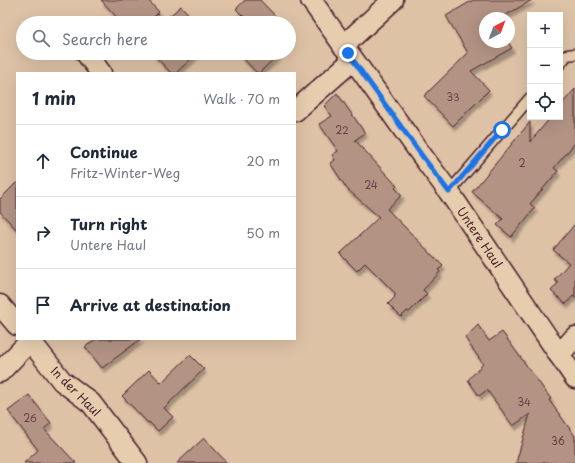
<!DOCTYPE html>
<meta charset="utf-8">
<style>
body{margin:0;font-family:"Playpen Sans",sans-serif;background:#f2f2f3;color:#1f2937}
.controls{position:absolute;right:12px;top:12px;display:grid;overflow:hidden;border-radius:0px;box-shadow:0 4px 16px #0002}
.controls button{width:36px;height:36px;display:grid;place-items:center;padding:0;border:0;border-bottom:1px solid #e0e1e3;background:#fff;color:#1f2937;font:20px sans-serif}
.compass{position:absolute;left:479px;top:12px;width:36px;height:36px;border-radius:50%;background:#fff;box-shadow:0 4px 16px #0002;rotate:41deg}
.stop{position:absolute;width:12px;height:12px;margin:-9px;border:3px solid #1a73e8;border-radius:50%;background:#fff}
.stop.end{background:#1a73e8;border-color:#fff;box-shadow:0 1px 4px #0008}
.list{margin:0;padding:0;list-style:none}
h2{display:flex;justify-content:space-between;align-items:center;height:52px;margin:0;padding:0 16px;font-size:17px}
h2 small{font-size:13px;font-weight:400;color:#747a83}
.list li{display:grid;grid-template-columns:26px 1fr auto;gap:12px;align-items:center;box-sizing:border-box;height:72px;padding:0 16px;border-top:1px solid #e0e1e3}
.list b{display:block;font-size:15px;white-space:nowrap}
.list p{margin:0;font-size:13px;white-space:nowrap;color:#747a83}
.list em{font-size:13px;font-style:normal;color:#747a83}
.icon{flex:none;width:22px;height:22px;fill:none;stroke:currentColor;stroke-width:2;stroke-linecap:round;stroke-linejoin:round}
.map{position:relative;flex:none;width:575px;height:463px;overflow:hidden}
.search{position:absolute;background:#fff;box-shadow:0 4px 16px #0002;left:16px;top:16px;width:280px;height:44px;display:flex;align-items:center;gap:10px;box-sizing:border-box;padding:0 14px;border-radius:22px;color:#747a83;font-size:15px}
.panel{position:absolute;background:#fff;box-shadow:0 4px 16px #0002;left:16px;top:72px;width:280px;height:268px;border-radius:0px}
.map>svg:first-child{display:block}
.building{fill:#b39484;stroke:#4a1f2b;filter:url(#shadow)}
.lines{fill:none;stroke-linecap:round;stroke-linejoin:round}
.lane-casing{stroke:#4a1f2b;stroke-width:13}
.street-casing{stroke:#4a1f2b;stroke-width:23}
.lane{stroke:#e6cdae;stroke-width:10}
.street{stroke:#e6cdae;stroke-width:20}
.route{stroke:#1a73e8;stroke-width:5}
.labels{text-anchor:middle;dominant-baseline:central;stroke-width:3;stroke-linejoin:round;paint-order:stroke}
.number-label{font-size:10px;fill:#643c41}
.street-label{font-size:12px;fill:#4a1f2b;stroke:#e6cdae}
</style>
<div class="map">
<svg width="575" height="463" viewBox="0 0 575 463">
<defs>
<filter id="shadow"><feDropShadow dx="2.5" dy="4.5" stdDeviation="1" flood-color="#0004"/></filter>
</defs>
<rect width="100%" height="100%" fill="#ddc2a6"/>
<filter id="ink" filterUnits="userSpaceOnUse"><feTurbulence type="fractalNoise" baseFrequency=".025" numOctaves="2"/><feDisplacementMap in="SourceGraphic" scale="8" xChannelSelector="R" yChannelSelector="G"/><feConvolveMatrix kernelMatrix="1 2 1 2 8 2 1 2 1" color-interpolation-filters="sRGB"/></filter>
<g filter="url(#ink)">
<g class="building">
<polygon points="101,0 148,0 159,12 148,23 122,23"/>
<polygon points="245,0 260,0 282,23 250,23 236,9"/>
<polygon points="473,0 532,0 501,18 485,18 485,42 508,42 512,48 471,71 489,90 453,126 424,96 468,53 446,16"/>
<polygon points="181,6 196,22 195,23 168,23 165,20"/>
<polygon points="152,53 197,53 176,73 171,73"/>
<polygon points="238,53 280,53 259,73 257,73"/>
<polygon points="575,89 575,143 554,168 558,171 530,204 535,208 511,237 497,225 503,219 472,192 530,122 530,142 551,117 560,117 560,106"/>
<polygon points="337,93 365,133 355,140 397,186 395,188 402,195 387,209 443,266 438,270 440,272 423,290 427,294 409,312 407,311 401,317 388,304 395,297 394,296 396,294 365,263 357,271 340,254 379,217 347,189 330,163 335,160 332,155 338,151 319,124 332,116 324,106"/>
<polygon points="17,182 17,230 0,212 0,199"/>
<polygon points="575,224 575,298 573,296 566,304 551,291 558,283 554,280 569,263 553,250"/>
<polygon points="478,325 489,341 502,332 551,399 549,400 575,436 575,463 516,463 530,414 513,426 487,390 479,396 468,380 483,364 465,338"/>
<polygon points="96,339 141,339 102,368 85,347"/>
<polygon points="190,355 204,369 164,408 173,417 158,431 149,422 148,423 122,396 149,370 161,383"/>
<polygon points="29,395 51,423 44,429 76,463 24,463 38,450 8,411"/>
<polygon points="204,438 227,463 177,463"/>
</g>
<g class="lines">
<g class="lane-casing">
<g id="lane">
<polyline points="560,64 567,55 575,54"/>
<polyline points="449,192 530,98"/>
</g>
</g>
<g class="street-casing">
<g id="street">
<polyline points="311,0 420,153 449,192 575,378"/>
<polyline points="343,46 393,0"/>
<polyline points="86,53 101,73"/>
<polyline points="295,111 353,60"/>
<polyline points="0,305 17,325"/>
<polyline points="29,339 62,381 91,403 137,463"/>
<polyline points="559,355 575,337"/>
<polyline points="0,372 30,341"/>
</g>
</g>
<use href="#lane" class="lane"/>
<use href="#street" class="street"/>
</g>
</g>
<g class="lines" filter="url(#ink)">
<polyline class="route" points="348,53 420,153 449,192 502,130"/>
</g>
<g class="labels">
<g class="number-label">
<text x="453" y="96">33</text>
<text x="342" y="129">22</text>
<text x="522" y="162">2</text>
<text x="371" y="184">24</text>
<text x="524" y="401">34</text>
<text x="30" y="417">26</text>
<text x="558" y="440">36</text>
</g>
<g class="street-label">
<text transform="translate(480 237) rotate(56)">Untere Haul</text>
<text transform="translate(76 391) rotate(45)">In der Haul</text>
</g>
</g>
</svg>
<div class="controls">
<button>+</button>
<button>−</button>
<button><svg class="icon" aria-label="locate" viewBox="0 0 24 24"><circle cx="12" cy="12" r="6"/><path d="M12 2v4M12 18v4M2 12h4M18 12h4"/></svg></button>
</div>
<svg class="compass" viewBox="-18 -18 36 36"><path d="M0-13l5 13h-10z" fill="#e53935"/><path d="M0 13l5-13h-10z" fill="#747a83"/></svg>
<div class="stop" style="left:502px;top:130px"></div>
<div class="stop end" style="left:348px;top:53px"></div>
<div class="search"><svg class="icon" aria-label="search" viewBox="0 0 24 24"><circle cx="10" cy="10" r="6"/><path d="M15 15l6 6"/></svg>Search here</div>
<section class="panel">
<h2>1 min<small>Walk · 70 m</small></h2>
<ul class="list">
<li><svg class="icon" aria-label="ahead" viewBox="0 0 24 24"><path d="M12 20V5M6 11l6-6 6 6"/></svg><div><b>Continue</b><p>Fritz-Winter-Weg</p></div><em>20 m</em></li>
<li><svg class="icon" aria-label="right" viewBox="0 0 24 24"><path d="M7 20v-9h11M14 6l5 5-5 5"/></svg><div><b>Turn right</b><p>Untere Haul</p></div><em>50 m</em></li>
<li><svg class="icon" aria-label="arrive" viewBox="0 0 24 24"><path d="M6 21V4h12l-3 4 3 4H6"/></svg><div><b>Arrive at destination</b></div></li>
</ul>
</section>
</div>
